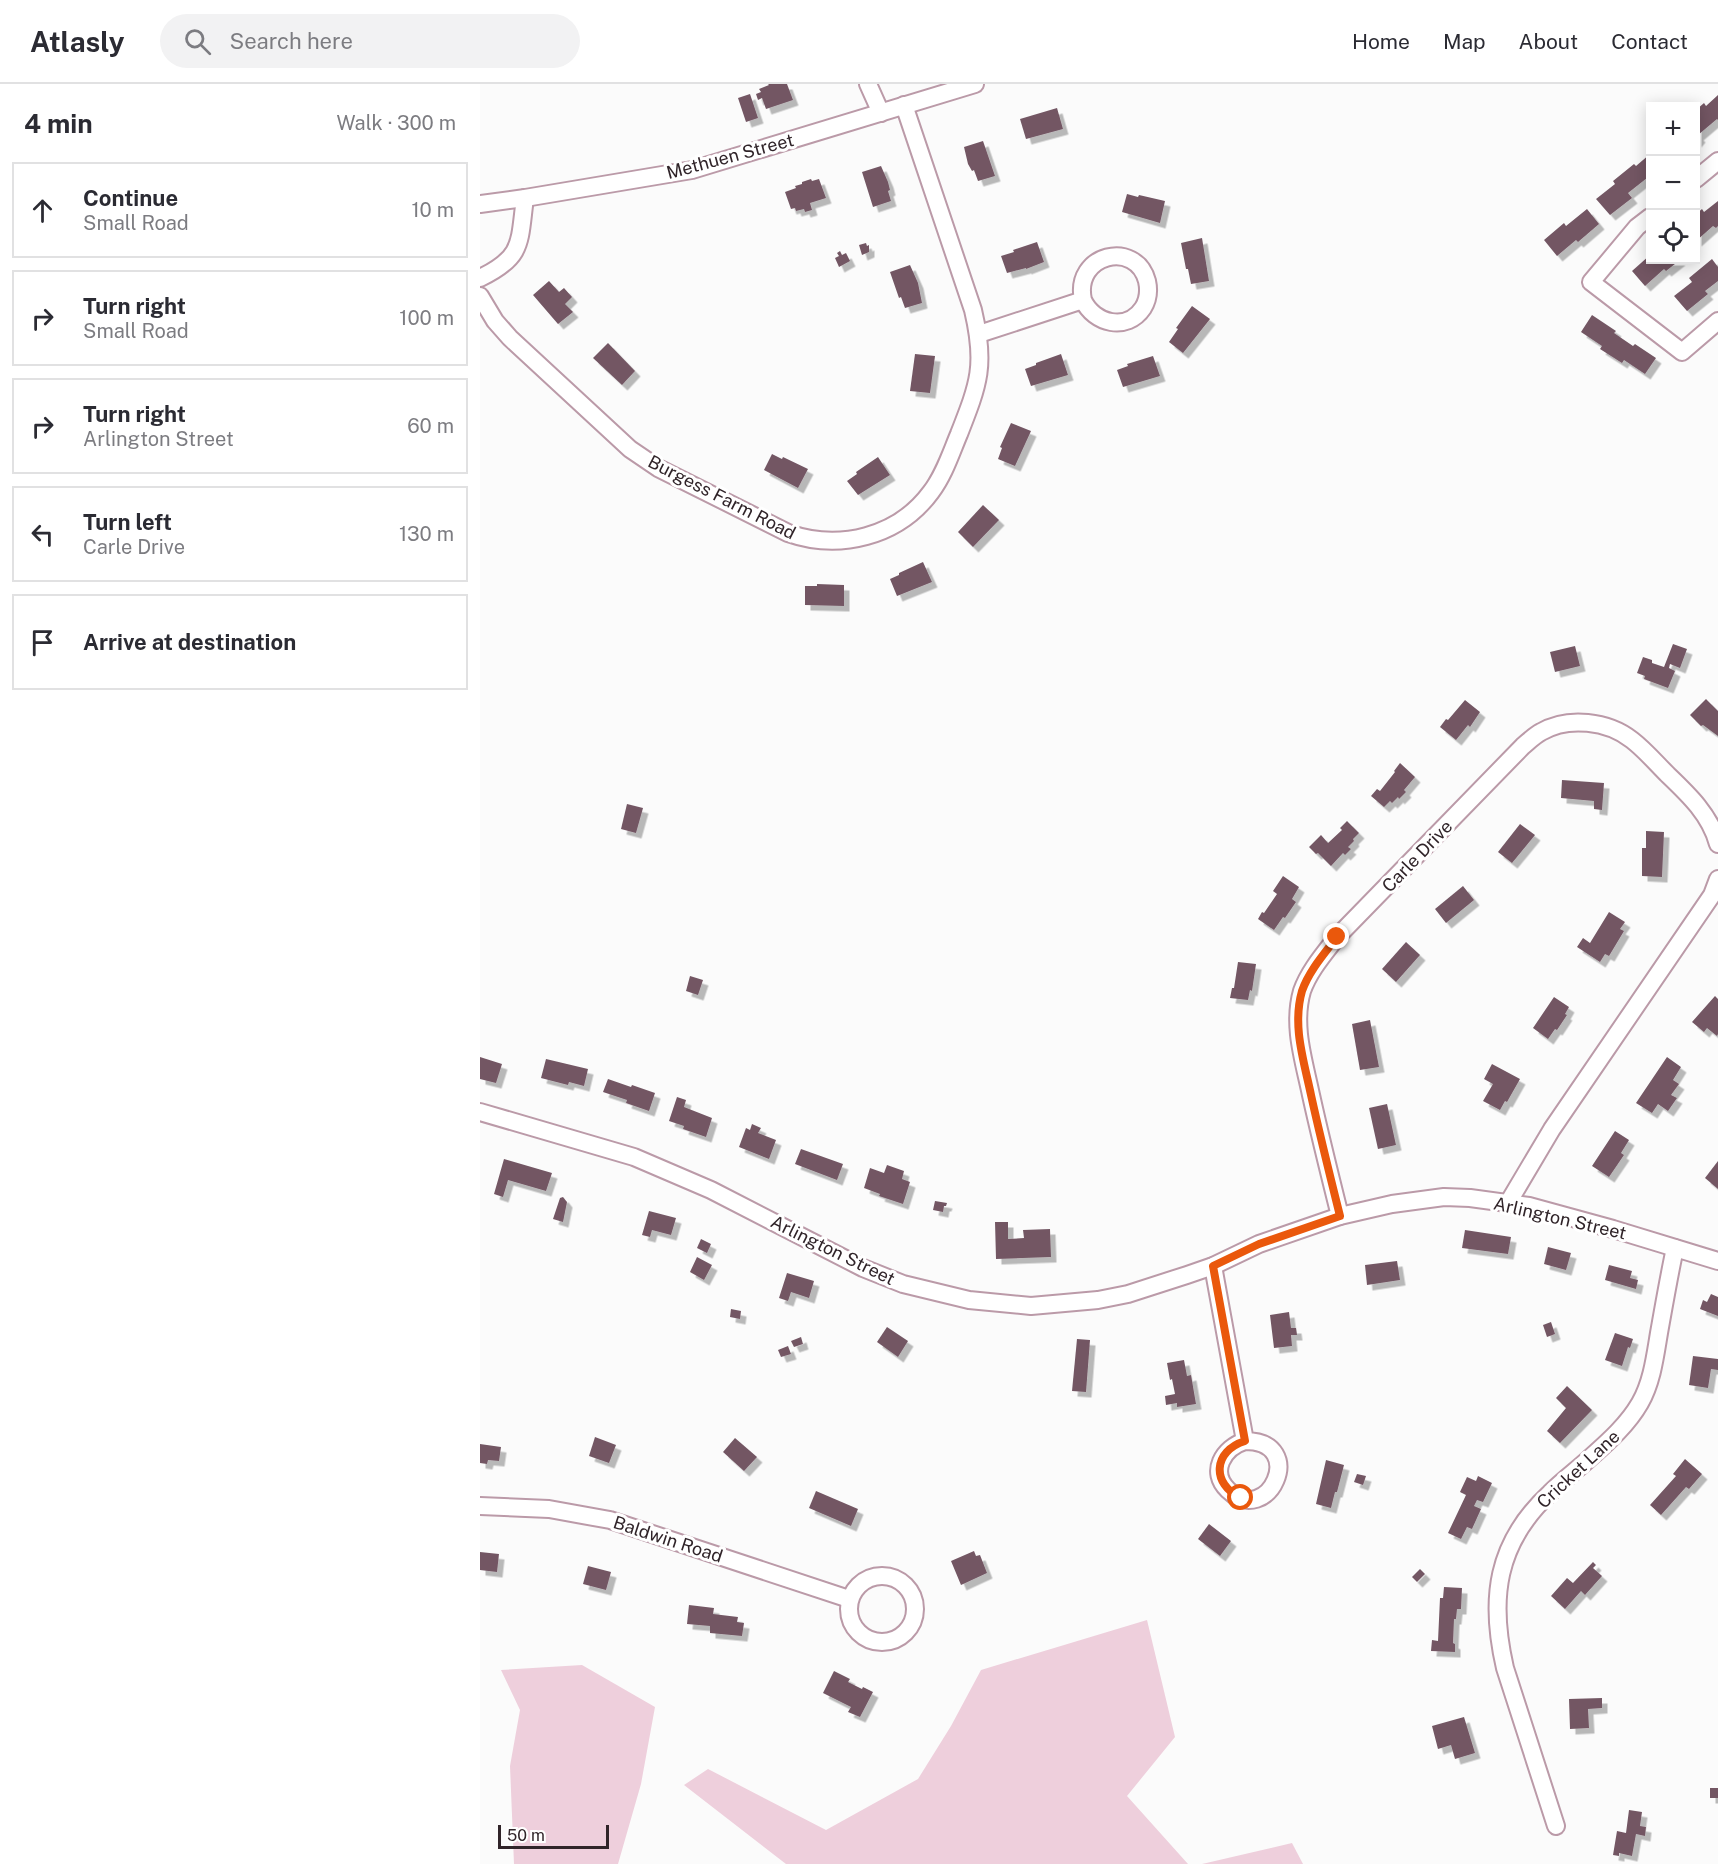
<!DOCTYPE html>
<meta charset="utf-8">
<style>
body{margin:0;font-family:"Public Sans",sans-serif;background:#f2f2f3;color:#2b2b33}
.controls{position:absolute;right:18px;top:18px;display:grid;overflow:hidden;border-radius:0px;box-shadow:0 3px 15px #0003}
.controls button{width:54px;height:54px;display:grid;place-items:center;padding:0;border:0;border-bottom:2px solid #e1e1e2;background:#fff;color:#2b2b33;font:30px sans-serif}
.scale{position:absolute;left:18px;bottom:15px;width:111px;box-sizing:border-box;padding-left:6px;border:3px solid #302429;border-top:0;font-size:16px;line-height:21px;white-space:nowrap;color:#302429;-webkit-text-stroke:4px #fff;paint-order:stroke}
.stop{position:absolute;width:18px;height:18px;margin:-14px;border:4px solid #ea580c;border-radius:50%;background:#fff}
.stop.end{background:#ea580c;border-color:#fff;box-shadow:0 2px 6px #0008}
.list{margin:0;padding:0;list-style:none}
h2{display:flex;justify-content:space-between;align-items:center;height:78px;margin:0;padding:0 24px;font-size:26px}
h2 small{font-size:20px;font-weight:400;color:#7c7c81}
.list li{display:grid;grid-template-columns:39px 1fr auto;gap:18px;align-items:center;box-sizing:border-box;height:96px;margin:0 12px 12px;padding:0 12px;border:2px solid #e1e1e2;border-radius:0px}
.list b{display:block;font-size:22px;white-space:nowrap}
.list p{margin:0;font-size:20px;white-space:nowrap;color:#7c7c81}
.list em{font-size:20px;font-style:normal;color:#7c7c81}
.icon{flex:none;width:33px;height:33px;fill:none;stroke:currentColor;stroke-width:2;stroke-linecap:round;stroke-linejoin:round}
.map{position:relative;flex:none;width:1238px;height:1780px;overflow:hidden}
header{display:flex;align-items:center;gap:36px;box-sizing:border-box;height:84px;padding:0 30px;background:#fff;border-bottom:2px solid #e1e1e2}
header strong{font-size:28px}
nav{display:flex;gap:33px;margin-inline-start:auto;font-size:21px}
.search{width:420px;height:54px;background:#f2f2f3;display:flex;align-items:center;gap:15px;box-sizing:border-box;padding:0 21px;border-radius:33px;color:#7c7c81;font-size:22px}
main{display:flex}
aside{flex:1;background:#fff}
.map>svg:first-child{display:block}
.green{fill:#eecfdc}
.building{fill:#735764;filter:url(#shadow)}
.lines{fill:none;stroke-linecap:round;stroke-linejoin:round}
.minor-casing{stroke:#bb9aa8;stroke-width:20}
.minor{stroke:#fff;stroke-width:16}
.route{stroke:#ea580c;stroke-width:8}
.labels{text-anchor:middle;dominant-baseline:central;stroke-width:6;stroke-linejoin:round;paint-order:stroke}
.street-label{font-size:18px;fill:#302429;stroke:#fff}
</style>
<header>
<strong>Atlasly</strong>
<div class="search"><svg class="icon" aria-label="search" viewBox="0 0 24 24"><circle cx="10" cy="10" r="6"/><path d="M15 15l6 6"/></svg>Search here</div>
<nav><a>Home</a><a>Map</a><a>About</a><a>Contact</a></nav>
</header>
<main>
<aside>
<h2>4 min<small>Walk · 300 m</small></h2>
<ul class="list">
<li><svg class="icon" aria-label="ahead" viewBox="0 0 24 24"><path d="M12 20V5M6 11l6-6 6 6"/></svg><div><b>Continue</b><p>Small Road</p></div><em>10 m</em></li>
<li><svg class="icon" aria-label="right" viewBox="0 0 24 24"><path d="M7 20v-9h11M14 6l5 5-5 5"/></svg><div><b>Turn right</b><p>Small Road</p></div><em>100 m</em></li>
<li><svg class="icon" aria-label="right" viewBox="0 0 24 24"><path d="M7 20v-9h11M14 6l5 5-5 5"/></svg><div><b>Turn right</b><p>Arlington Street</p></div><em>60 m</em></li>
<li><svg class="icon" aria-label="left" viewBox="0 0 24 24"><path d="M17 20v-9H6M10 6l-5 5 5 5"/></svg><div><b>Turn left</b><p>Carle Drive</p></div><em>130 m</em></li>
<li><svg class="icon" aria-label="arrive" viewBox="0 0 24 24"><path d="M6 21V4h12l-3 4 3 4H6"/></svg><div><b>Arrive at destination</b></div></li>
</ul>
</aside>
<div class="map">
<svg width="1238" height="1780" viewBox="0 0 1238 1780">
<defs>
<filter id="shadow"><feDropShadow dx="5.5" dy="5.5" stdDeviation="0" flood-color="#0004"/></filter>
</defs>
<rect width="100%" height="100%" fill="#fbfbfb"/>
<g class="green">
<polygon points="667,1536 695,1653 647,1712 708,1780 306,1780 204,1701 228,1685 346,1746 438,1695 471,1642 501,1586"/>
<polygon points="102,1581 175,1623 161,1700 138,1780 34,1780 30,1682 40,1626 21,1586"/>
<polygon points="812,1759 823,1780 722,1780"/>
</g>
<g class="building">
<polygon points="288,0 307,0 313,16 286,25 282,14 278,16 276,10 281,8 279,5 289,1"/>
<polygon points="270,10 278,34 266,38 258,14"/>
<polygon points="1238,11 1238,36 1237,35 1218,51 1220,53 1216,58 1216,26 1224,19 1226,22"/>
<polygon points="577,24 583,45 546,55 540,35"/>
<polygon points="503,57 515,92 498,97 494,86 492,87 488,80 484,63"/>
<polygon points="1170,70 1170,95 1168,96 1167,94 1148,109 1152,114 1130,131 1116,115 1135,100 1133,97 1154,80 1156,82"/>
<polygon points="401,82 408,98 410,106 408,107 411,117 393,123 382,88"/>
<polygon points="331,95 332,97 339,95 346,114 330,119 332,126 325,128 324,125 316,127 315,124 311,125 305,108 316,104 315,102 322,100 322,98"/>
<polygon points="647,110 658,113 659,111 685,117 680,139 642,128"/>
<polygon points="1238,117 1238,142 1236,144 1233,142 1216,157 1216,130 1222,125 1224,128"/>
<polygon points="1107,125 1119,140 1098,158 1096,156 1077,172 1064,156 1084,139 1086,142"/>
<polygon points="722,154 729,197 711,200 708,185 706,185 701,159"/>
<polygon points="557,158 564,178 546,185 546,184 527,189 521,172 534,168 533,166"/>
<polygon points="386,159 387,162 389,161 389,168 382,171 379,161"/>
<polygon points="360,167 362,171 366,169 370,177 359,183 355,174 359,172 357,169"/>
<polygon points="1170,171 1170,176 1200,176 1186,187 1184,185 1165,202 1152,187"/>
<polygon points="1232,175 1238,183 1238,197 1225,207 1228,210 1207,227 1194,212 1212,198 1209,194"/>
<polygon points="430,181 438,199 442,219 425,224 421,213 419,214 410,188"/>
<polygon points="69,197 79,208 84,204 92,213 85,220 93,228 78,240 53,211"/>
<polygon points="712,222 730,235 703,269 689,258 698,245 696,244"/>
<polygon points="1112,231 1136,247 1134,249 1153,262 1155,260 1176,274 1165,290 1144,276 1142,279 1120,265 1122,262 1101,248"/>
<polygon points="128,259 155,287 142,301 113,274"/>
<polygon points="435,270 455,272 450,309 430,307"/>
<polygon points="581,270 588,291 551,302 545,285 556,281 556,279"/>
<polygon points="673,272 680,292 643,303 637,286 648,282 647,280"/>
<polygon points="531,339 551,347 535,382 518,375 522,364 520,363"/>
<polygon points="292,370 302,375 303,373 328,385 318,404 284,386"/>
<polygon points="398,373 410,391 378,411 367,397 377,390 376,388"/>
<polygon points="503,421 519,436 493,463 478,448"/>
<polygon points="443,478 452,498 417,512 410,495 419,491 419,489"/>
<polygon points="337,500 364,501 364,522 325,521 325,502 337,502"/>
<polygon points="1193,560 1207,565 1200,584 1190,580 1189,584 1195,587 1188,604 1164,595 1165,592 1157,589 1163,573 1172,576 1172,579 1184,583"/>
<polygon points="1095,562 1100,582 1075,588 1070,568"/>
<polygon points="1226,615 1238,627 1238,652 1223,641 1221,642 1210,631"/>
<polygon points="985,616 1000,628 990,643 988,641 976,656 960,643 966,635 968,636"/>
<polygon points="920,679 935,693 924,706 926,708 919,715 918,713 912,719 910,717 904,723 891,712 897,705 900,707 915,688 914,687"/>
<polygon points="1082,696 1124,699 1122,726 1114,725 1114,717 1081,714"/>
<polygon points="147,720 163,724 156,749 141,745"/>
<polygon points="867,737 879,749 873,755 874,757 868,763 871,765 865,771 863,769 851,782 838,769 836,770 829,763 841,751 848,759 862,746 860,744"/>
<polygon points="1040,740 1055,751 1032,779 1018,768"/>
<polygon points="1166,747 1184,748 1182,793 1162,792 1162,764 1166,764"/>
<polygon points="803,792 819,803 812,815 816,818 805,834 803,833 794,846 778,835 782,828 784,829 797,810 793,807"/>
<polygon points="983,802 994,816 966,839 955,825"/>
<polygon points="1129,828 1145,838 1140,845 1144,847 1129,872 1125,870 1120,878 1097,863 1103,854 1110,859"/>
<polygon points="926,858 940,871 916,898 902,885"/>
<polygon points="758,878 776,880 772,907 770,906 768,916 750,914 752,904 754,904"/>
<polygon points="210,892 223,896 218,911 206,907"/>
<polygon points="1235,912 1238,915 1238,950 1237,952 1227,944 1224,948 1212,938"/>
<polygon points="1074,913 1089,923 1085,930 1087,931 1077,946 1075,945 1068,955 1053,944"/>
<polygon points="890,936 899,983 880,986 872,940"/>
<polygon points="0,973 22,980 16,999 0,995"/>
<polygon points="1187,973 1201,983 1193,996 1199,1000 1191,1011 1197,1014 1188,1027 1178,1020 1172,1029 1156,1019"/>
<polygon points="66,975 108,985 104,1002 89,998 88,1001 61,994"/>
<polygon points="1012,980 1040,995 1027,1018 1025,1017 1020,1026 1003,1017 1013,1000 1004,995"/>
<polygon points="128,995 151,1003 152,1001 175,1009 169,1027 146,1019 147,1016 123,1008"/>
<polygon points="197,1013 206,1016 204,1023 232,1034 226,1053 203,1045 204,1042 189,1037"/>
<polygon points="907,1020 916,1061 898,1065 889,1024"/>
<polygon points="272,1040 281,1044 278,1049 296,1056 289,1075 259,1063 266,1044 270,1046"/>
<polygon points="1135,1047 1149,1056 1141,1069 1144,1071 1129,1093 1112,1082"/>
<polygon points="321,1065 363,1080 357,1096 315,1080"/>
<polygon points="24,1075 72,1089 66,1107 28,1096 23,1113 14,1110"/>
<polygon points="1238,1077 1238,1105 1225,1094"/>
<polygon points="407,1081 424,1087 422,1095 430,1098 423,1120 399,1112 400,1110 384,1104 390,1084 404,1089"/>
<polygon points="83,1113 87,1118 83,1138 73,1135 80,1114"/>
<polygon points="455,1117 467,1119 466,1122 464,1122 463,1128 453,1126"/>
<polygon points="169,1127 196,1134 191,1151 172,1146 170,1153 162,1151"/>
<polygon points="515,1138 528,1138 528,1155 544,1154 543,1146 570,1145 571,1173 516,1175"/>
<polygon points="985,1146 1031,1153 1028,1170 982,1164"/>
<polygon points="221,1155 231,1160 227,1169 217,1164"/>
<polygon points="1068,1163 1091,1169 1086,1186 1064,1180"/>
<polygon points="217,1173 232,1181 224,1196 210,1188"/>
<polygon points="917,1177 920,1196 887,1201 885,1181"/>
<polygon points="1129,1181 1152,1187 1150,1194 1158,1196 1156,1205 1125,1196"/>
<polygon points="307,1189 334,1197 329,1214 311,1208 308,1217 299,1214"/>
<polygon points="1231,1210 1238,1213 1238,1232 1220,1225 1223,1216 1227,1218"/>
<polygon points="251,1225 261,1227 260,1235 250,1233"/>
<polygon points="809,1228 811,1244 816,1244 817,1251 811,1251 812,1262 794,1264 790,1231"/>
<polygon points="1071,1238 1075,1250 1067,1253 1063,1241"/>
<polygon points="407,1243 428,1257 418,1273 397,1258"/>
<polygon points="1135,1249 1153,1255 1150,1264 1148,1263 1142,1282 1125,1276"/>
<polygon points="321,1253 323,1260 314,1263 311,1257"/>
<polygon points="597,1255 610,1256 606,1308 592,1307"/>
<polygon points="308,1262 311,1270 301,1273 298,1266"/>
<polygon points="1213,1272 1238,1275 1238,1286 1231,1285 1228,1304 1209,1301"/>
<polygon points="704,1276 707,1292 711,1291 716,1320 697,1323 697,1319 686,1321 685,1312 695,1310 692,1295 690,1296 687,1279"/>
<polygon points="1087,1302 1112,1326 1080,1359 1067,1347 1086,1324 1076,1314"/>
<polygon points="115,1353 136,1361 129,1379 109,1372"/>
<polygon points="255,1354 277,1373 264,1387 243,1368"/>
<polygon points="0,1360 21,1363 19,1377 8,1376 7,1380 0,1379"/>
<polygon points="1205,1375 1222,1390 1209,1405 1206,1403 1181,1431 1170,1421 1196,1392 1193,1390"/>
<polygon points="846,1376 864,1381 857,1408 855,1408 851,1424 836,1420"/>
<polygon points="877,1390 886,1392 883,1401 874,1398"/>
<polygon points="998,1392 1012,1399 1003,1418 997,1416 994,1422 1001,1425 992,1445 987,1443 981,1455 968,1449 986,1411 980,1408 987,1393 996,1397"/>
<polygon points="336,1407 378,1425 371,1442 329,1424"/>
<polygon points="729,1440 751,1457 740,1472 718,1455"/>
<polygon points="494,1467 496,1472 500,1471 507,1489 481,1501 471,1477"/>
<polygon points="0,1468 19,1470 17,1488 0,1486"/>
<polygon points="1113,1478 1116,1481 1113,1484 1122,1492 1105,1511 1101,1507 1085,1525 1071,1512 1087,1494 1093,1499"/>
<polygon points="108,1482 131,1488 126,1506 103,1500"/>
<polygon points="940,1485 945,1490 937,1498 932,1493"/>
<polygon points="964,1503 982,1504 981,1525 977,1525 976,1535 974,1535 973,1559 975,1560 975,1568 951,1567 952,1556 958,1557 960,1514 963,1514"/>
<polygon points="209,1521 234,1524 233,1530 258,1533 257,1538 264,1539 262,1552 230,1549 230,1542 207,1540"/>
<polygon points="354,1587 370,1595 368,1598 382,1605 383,1603 393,1608 380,1633 368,1628 371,1623 343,1609"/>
<polygon points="1122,1614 1122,1624 1108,1625 1109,1644 1090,1645 1089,1615"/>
<polygon points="984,1633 995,1669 975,1675 971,1661 958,1665 952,1642"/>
<rect x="1230" y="1704" width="8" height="10"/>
<polygon points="1149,1726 1162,1728 1160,1742 1166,1743 1165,1752 1156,1750 1152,1772 1139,1769 1139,1772 1133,1771 1137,1747 1146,1749"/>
</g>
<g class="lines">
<g class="minor-casing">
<g id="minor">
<polyline points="388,0 401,29"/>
<polyline points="1216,95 1238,77"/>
<polyline points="0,120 45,114 212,86 495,0"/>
<polyline points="1170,133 1157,143 1111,198 1202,268 1238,237"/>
<path d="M0,194C44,173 39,158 45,114"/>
<path d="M0,212L15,237L30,254L150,365L178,384L308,449C359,467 418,453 451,408C464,391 471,369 479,350C499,299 506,281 493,226L424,21"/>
<path d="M499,250L603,216C614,240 647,248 663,224C668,216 669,206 667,197C656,155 593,170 603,216"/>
<polyline points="0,1028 154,1073 231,1106 383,1184 423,1200 489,1216 551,1222 618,1216 648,1210 707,1191 733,1182 779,1160 860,1132 912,1120 964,1113 990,1114 1049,1122 1133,1145 1238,1177"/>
<polyline points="1028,1119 1072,1045 1232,811 1238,795"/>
<path d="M860,1132C850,1092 840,1052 831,1011C824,977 812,942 822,907C829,887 844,870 857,853L1043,662C1049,657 1055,651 1061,648C1088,632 1128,637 1152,656C1165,666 1176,679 1188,691C1209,711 1230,731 1238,760"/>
<path d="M733,1182L765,1357C743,1364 729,1388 748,1406C788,1445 829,1357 765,1357"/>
<polyline points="0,1422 69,1425 130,1436 369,1515"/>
<circle cx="402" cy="1525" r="33"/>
<path d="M1076,1742L1025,1584C1009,1515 1016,1459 1070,1409C1083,1396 1098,1385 1111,1373C1129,1357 1148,1340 1160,1319C1172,1298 1175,1273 1179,1249C1184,1221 1189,1192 1195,1164"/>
</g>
</g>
<use href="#minor" class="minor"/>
</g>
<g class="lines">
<path class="route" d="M761,1414C731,1400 733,1367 765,1357L733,1182L779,1160L860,1132C850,1092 840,1052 831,1011C824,977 812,942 822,907C829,887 844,870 857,853"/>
</g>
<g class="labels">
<g class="street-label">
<text transform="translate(250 72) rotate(-15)">Methuen Street</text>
<text transform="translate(242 413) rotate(27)">Burgess Farm Road</text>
<text transform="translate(937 772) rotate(-46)">Carle Drive</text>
<text transform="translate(1080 1134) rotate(13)">Arlington Street</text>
<text transform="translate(353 1166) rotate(26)">Arlington Street</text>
<text transform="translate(1098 1385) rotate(-43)">Cricket Lane</text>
<text transform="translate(188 1455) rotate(18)">Baldwin Road</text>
</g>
</g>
</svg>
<div class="controls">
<button>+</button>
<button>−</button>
<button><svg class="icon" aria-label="locate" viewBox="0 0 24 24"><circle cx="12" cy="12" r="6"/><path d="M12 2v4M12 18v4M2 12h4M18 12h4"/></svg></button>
</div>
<div class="scale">50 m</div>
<div class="stop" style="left:761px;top:1414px"></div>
<div class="stop end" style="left:857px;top:853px"></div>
</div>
</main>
